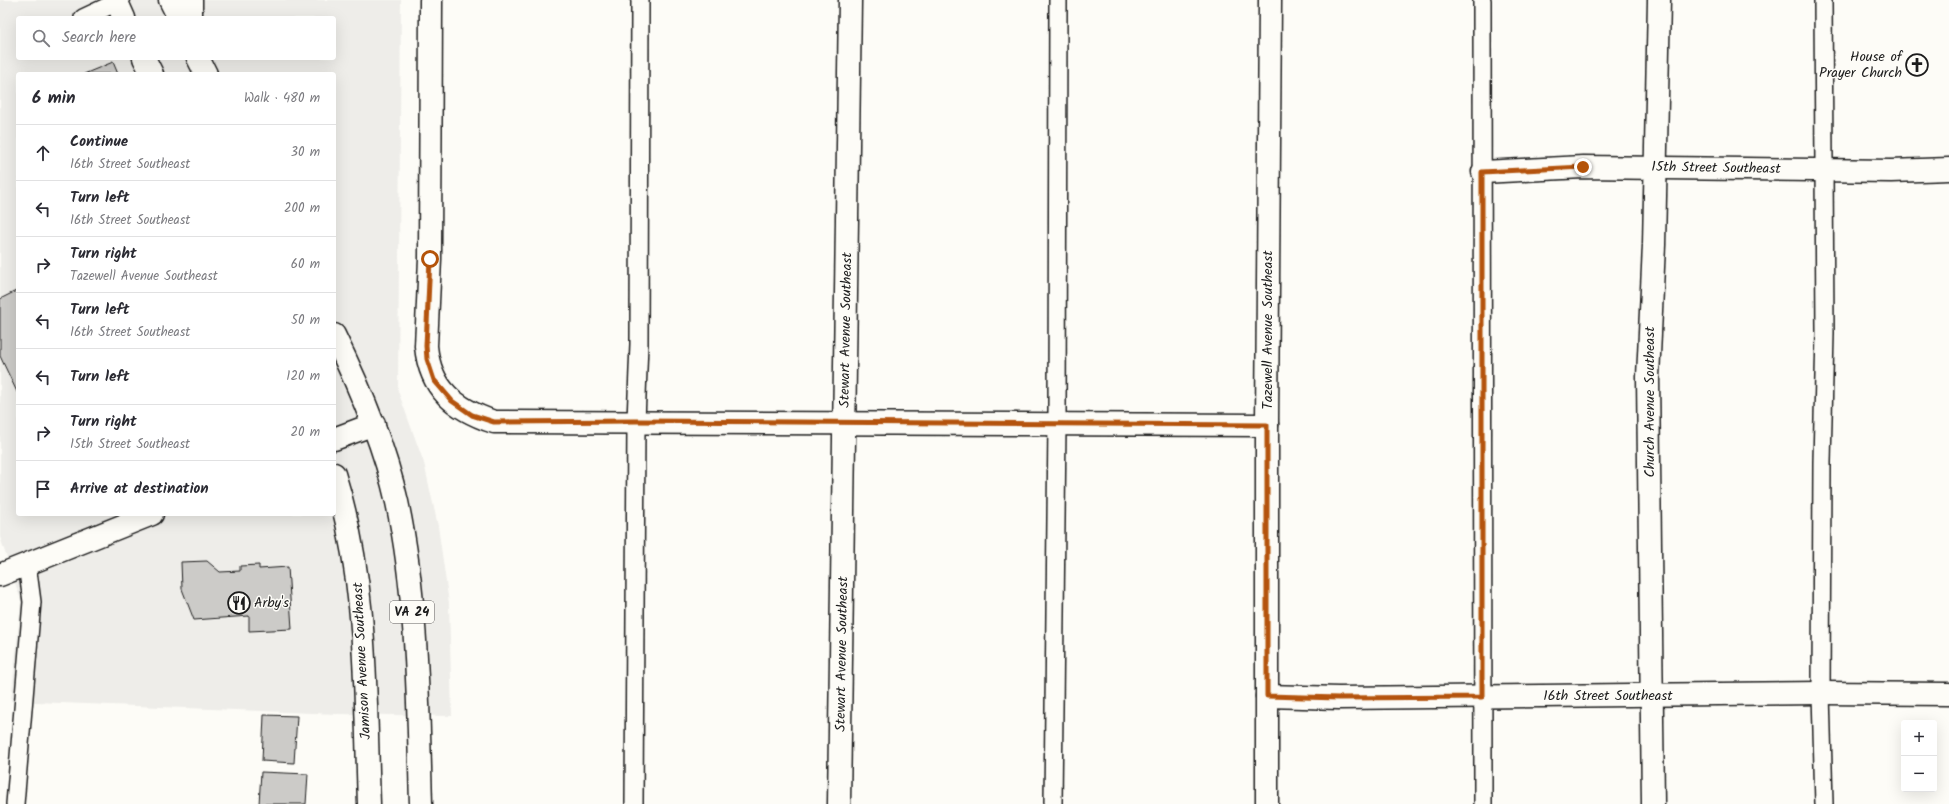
<!DOCTYPE html>
<meta charset="utf-8">
<style>
body{margin:0;font-family:Kalam,sans-serif;background:#f2f2f3;color:#2b2b33}
.controls{position:absolute;right:12px;bottom:12px;display:grid;overflow:hidden;border-radius:4px;box-shadow:0 4px 16px #0002}
.controls button{width:36px;height:36px;display:grid;place-items:center;padding:0;border:0;border-bottom:1px solid #e1e1e2;background:#fff;color:#2b2b33;font:20px sans-serif}
.stop{position:absolute;width:12px;height:12px;margin:-9px;border:3px solid #b45309;border-radius:50%;background:#fff}
.stop.end{background:#b45309;border-color:#fff;box-shadow:0 1px 4px #0008}
.list{margin:0;padding:0;list-style:none}
h2{display:flex;justify-content:space-between;align-items:center;height:52px;margin:0;padding:0 16px;font-size:17px}
h2 small{font-size:13px;font-weight:400;color:#7c7c81}
.list li{display:grid;grid-template-columns:26px 1fr auto;gap:12px;align-items:center;box-sizing:border-box;height:56px;padding:0 16px;border-top:1px solid #e1e1e2}
.list b{display:block;font-size:15px;white-space:nowrap}
.list p{margin:0;font-size:13px;white-space:nowrap;color:#7c7c81}
.list em{font-size:13px;font-style:normal;color:#7c7c81}
.icon{flex:none;width:22px;height:22px;fill:none;stroke:currentColor;stroke-width:2;stroke-linecap:round;stroke-linejoin:round}
.map{position:relative;flex:none;width:1949px;height:804px;overflow:hidden}
.search{position:absolute;background:#fff;box-shadow:0 4px 16px #0002;left:16px;top:16px;width:320px;height:44px;display:flex;align-items:center;gap:10px;box-sizing:border-box;padding:0 14px;border-radius:4px;color:#7c7c81;font-size:15px}
.panel{position:absolute;background:#fff;box-shadow:0 4px 16px #0002;left:16px;top:72px;width:320px;height:444px;border-radius:4px}
.map>svg:first-child{display:block}
.built{fill:#eeede9;fill-rule:evenodd}
.building{fill:#cccbc8;stroke:#1c1c1c}
.lines{fill:none;stroke-linecap:round;stroke-linejoin:round}
.service-casing{stroke:#1c1c1c;stroke-width:20}
.minor-casing{stroke:#1c1c1c;stroke-width:25}
.primary-casing{stroke:#1c1c1c;stroke-width:25}
.service{stroke:#fdfcf7;stroke-width:17}
.minor{stroke:#fdfcf7;stroke-width:22}
.primary{stroke:#fdfcf7;stroke-width:22}
.route{stroke:#b45309;stroke-width:5}
.labels{text-anchor:middle;dominant-baseline:central;stroke-width:3;stroke-linejoin:round;paint-order:stroke}
.shield{fill:#fdfcf7;stroke:#605f5e;stroke-width:1}
.shield-label{font-size:13px;font-weight:bold;fill:#1c1c1c}
.poi-label{font-size:14px;fill:#1c1c1c;stroke:#fdfcf7;text-anchor:end}
.street-label{font-size:14px;fill:#1c1c1c;stroke:#fdfcf7}
</style>
<div class="map">
<svg width="1949" height="804" viewBox="0 0 1949 804">
<rect width="100%" height="100%" fill="#fdfcf7"/>
<filter id="ink" filterUnits="userSpaceOnUse"><feTurbulence type="fractalNoise" baseFrequency=".025" numOctaves="2"/><feDisplacementMap in="SourceGraphic" scale="8" xChannelSelector="R" yChannelSelector="G"/><feConvolveMatrix kernelMatrix="1 2 1 2 8 2 1 2 1" color-interpolation-filters="sRGB"/></filter>
<g filter="url(#ink)">
<path class="built" d="M0,0H401L398,391L424,463L438,526L449,603L452,716L337,714L11,701L21,601L0,537ZM18,18H334V58H18ZM18,74H334V514H18Z"/>
<g class="building">
<polygon points="113,62 118,74 84,74"/>
<polygon points="18,290 18,394 0,356 0,299"/>
<polygon points="207,561 220,572 240,571 240,566 259,565 259,569 288,567 292,629 249,631 249,616 194,620 182,589 181,562"/>
<polygon points="264,715 297,716 294,763 262,761"/>
<polygon points="261,772 308,774 306,804 259,804"/>
</g>
<g class="lines">
<g class="service-casing">
<g id="service">
<polyline points="1482,0 1483,804"/>
<polyline points="1823,0 1825,333 1822,462 1821,693 1824,804"/>
<polyline points="83,18 117,2"/>
<polyline points="15,804 32,602 27,564"/>
<polyline points="634,804 636,421 639,344 640,0"/>
<polyline points="1053,804 1057,424 1058,0"/>
</g>
</g>
<g class="minor-casing">
<g id="minor">
<path d="M431,0L430,259L426,346C430,389 455,409 494,422L1267,425"/>
<polyline points="1483,172 1583,167 1891,171 1949,169"/>
<polyline points="334,439 374,424"/>
<polyline points="0,575 152,514"/>
<polyline points="1267,696 1339,698 1821,693 1949,694"/>
<polyline points="839,804 850,0"/>
<polyline points="1267,804 1267,425 1270,0"/>
<polyline points="1653,804 1648,377 1654,245 1659,0"/>
</g>
</g>
<g class="primary-casing">
<g id="primary">
<polyline points="116,0 124,18"/>
<polyline points="170,0 179,18"/>
<polyline points="191,0 191,18"/>
<polyline points="144,58 152,74"/>
<polyline points="198,58 206,74"/>
<path d="M334,335C360,388 384,444 397,502C418,600 418,704 421,804"/>
<path d="M334,474C368,581 365,693 369,804"/>
</g>
</g>
<use href="#service" class="service"/>
<use href="#minor" class="minor"/>
<use href="#primary" class="primary"/>
</g>
</g>
<g class="lines" filter="url(#ink)">
<polyline class="route" points="430,259 426,346 427,359 434,380 452,401 472,415 494,422 636,421 1267,425 1267,696 1339,698 1482,697 1482,172 1583,167"/>
</g>
<defs>
<g id="church-ring" transform="scale(1.15)"><circle r="9.5" fill="#fdfcf7" stroke="#1c1c1c" stroke-width="1.5"/><path d="M-1.2-6h2.4v3.5h3.3v2.4h-3.3V6h-2.4V-.1h-3.3v-2.4h3.3Z" fill="#1c1c1c"/></g>
<g id="restaurant-ring" transform="scale(1.15)"><circle r="9.5" fill="#fdfcf7" stroke="#1c1c1c" stroke-width="1.5"/><path d="M-5-6h1v4h1v-4h1v4h1v-4h1v5L-1.5 .5V6h-2V.5L-5-1ZM5-6V6H3V1.5H1.5Q1.5-4 5-6Z" fill="#1c1c1c"/></g>
</defs>
<g fill-rule="evenodd">
<use href="#church-ring" x="1917" y="65"/>
<use href="#restaurant-ring" x="239" y="603"/>
</g>
<g class="labels">
<rect class="shield" x="390" y="601" width="44" height="22" rx="3"/>
<g class="shield-label">
<text x="412" y="612">VA 24</text>
</g>
<g class="poi-label">
<text x="1902" y="57">House of<tspan x="1902" dy="16">Prayer Church</tspan></text>
<text x="254" y="603" text-anchor="start">Arby's</text>
</g>
<g class="street-label">
<text transform="translate(1716 168) rotate(1)">15th Street Southeast</text>
<text transform="translate(846 330) rotate(-89)">Stewart Avenue Southeast</text>
<text transform="translate(1268 330) rotate(-90)">Tazewell Avenue Southeast</text>
<text transform="translate(1650 402) rotate(-90)">Church Avenue Southeast</text>
<text transform="translate(842 654) rotate(-89)">Stewart Avenue Southeast</text>
<text transform="translate(362 661) rotate(-93)">Jamison Avenue Southeast</text>
<text x="1608" y="696">16th Street Southeast</text>
</g>
</g>
</svg>
<div class="controls">
<button>+</button>
<button>−</button>
</div>
<div class="stop" style="left:430px;top:259px"></div>
<div class="stop end" style="left:1583px;top:167px"></div>
<div class="search"><svg class="icon" aria-label="search" viewBox="0 0 24 24"><circle cx="10" cy="10" r="6"/><path d="M15 15l6 6"/></svg>Search here</div>
<section class="panel">
<h2>6 min<small>Walk · 480 m</small></h2>
<ul class="list">
<li><svg class="icon" aria-label="ahead" viewBox="0 0 24 24"><path d="M12 20V5M6 11l6-6 6 6"/></svg><div><b>Continue</b><p>16th Street Southeast</p></div><em>30 m</em></li>
<li><svg class="icon" aria-label="left" viewBox="0 0 24 24"><path d="M17 20v-9H6M10 6l-5 5 5 5"/></svg><div><b>Turn left</b><p>16th Street Southeast</p></div><em>200 m</em></li>
<li><svg class="icon" aria-label="right" viewBox="0 0 24 24"><path d="M7 20v-9h11M14 6l5 5-5 5"/></svg><div><b>Turn right</b><p>Tazewell Avenue Southeast</p></div><em>60 m</em></li>
<li><svg class="icon" aria-label="left" viewBox="0 0 24 24"><path d="M17 20v-9H6M10 6l-5 5 5 5"/></svg><div><b>Turn left</b><p>16th Street Southeast</p></div><em>50 m</em></li>
<li><svg class="icon" aria-label="left" viewBox="0 0 24 24"><path d="M17 20v-9H6M10 6l-5 5 5 5"/></svg><div><b>Turn left</b></div><em>120 m</em></li>
<li><svg class="icon" aria-label="right" viewBox="0 0 24 24"><path d="M7 20v-9h11M14 6l5 5-5 5"/></svg><div><b>Turn right</b><p>15th Street Southeast</p></div><em>20 m</em></li>
<li><svg class="icon" aria-label="arrive" viewBox="0 0 24 24"><path d="M6 21V4h12l-3 4 3 4H6"/></svg><div><b>Arrive at destination</b></div></li>
</ul>
</section>
</div>
